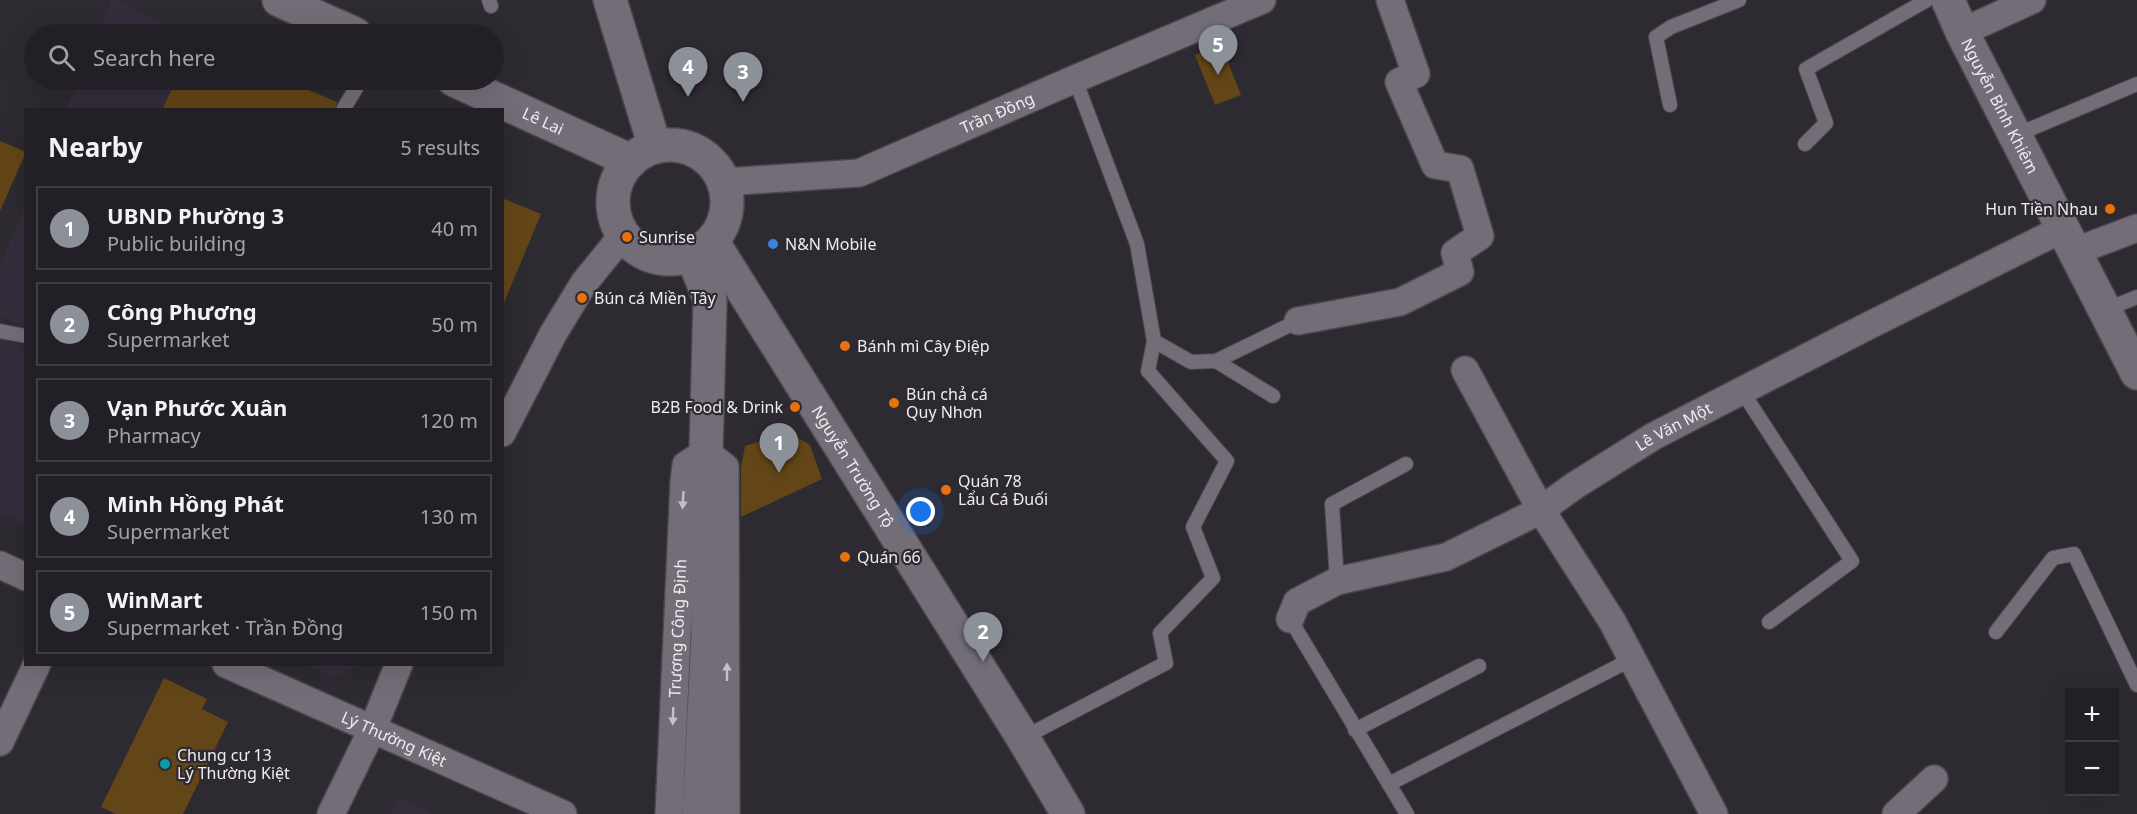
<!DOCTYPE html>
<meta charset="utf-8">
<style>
body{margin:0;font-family:"Noto Sans",sans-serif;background:#2e2d32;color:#f1f3f6}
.controls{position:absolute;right:18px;bottom:18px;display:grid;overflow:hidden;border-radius:0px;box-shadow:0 6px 24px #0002}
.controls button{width:54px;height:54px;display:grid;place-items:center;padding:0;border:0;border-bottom:2px solid #3f3e43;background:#222026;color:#f1f3f6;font:30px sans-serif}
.you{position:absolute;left:921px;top:512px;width:21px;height:21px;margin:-15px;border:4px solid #fff;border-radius:50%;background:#1a73e8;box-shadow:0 0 0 9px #1a73e833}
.badge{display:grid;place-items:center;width:39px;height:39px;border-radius:50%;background:#8c9099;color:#fff;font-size:20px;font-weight:700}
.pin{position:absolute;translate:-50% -50px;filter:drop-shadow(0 2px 3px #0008)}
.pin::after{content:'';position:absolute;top:32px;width:21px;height:18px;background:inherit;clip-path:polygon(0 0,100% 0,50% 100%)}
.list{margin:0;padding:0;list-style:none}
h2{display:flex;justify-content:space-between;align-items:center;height:78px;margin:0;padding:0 24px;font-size:26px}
h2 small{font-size:20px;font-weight:400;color:#a2a3a7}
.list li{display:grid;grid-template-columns:39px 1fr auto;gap:18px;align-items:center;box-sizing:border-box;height:84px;margin:0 12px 12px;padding:0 12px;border:2px solid #3f3e43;border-radius:0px}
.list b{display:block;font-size:22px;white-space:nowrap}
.list p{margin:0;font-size:20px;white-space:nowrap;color:#a2a3a7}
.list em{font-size:20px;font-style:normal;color:#a2a3a7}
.icon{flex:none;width:33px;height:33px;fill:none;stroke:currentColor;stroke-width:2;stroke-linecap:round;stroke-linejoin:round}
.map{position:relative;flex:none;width:2137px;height:814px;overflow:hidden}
.search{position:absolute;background:#222026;box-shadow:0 6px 24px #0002;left:24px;top:24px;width:480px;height:66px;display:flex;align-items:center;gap:15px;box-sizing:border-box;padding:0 21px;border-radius:33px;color:#a2a3a7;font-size:22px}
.panel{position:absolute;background:#222026;box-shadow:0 6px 24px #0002;left:24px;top:108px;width:480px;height:558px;border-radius:0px}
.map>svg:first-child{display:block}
.built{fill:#352d3c}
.building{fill:#634617}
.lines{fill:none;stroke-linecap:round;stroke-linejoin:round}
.lane-casing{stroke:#4a464e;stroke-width:16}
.street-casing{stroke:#4a464e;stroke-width:30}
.secondary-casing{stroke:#4a464e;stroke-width:36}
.lane{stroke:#736d78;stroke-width:14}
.street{stroke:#736d78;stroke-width:27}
.secondary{stroke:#736d78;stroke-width:33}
.oneway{fill:#c4c0c7}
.food-dot{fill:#e8710a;stroke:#2e2a32;stroke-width:2}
.shop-dot{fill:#3f7fe0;stroke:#2e2a32;stroke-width:2}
.culture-dot{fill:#0f9aa8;stroke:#2e2a32;stroke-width:2}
.labels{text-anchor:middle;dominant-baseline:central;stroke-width:4.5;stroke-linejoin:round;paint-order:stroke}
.street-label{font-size:16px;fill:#efecf1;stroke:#2e2a32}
.poi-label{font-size:16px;fill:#efecf1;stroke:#2e2a32;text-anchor:start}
</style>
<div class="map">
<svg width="2137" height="814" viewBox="0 0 2137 814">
<rect width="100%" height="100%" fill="#2e2a32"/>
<g class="built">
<polygon points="112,0 117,0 183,34 97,34"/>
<polygon points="79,80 284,80 353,109 66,110"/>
<polygon points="25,206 25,327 0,316 0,267"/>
<polygon points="0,338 25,346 25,524 0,512"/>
<polygon points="307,665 360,665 334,678"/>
<polygon points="398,797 433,814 390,814"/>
</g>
<g class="building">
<polygon points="1221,45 1241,95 1215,105 1195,55"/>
<polygon points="176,80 284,80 337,102 335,110 162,110"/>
<polygon points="0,141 26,152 0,211"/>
<polygon points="502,198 541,214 503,305 502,305"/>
<polygon points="780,435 784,446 798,438 810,445 822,479 741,517 741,468 745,446"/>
<polygon points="164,678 207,699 202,709 228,722 183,814 116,814 101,807"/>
</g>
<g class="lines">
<g class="lane-casing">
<g id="lane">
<polyline points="489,0 491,6"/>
<polyline points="1670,105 1656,37 1671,27 1739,0"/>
<polyline points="344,108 361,80"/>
<polyline points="2016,135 2137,84"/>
<polyline points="1805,144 1826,123 1806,69 1927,0"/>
<polyline points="2105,310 2137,297"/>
<polyline points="0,331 26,336"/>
<polyline points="1154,341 1191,362 1216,361 1298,321"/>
<polyline points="1216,361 1273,396"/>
<polyline points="1742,391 1852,561 1769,622"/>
<polyline points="1337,581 1332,504 1406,464"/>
<polyline points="1290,619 1407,814"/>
<polyline points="1996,632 2053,558 2074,554 2137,685"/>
<polyline points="1355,730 1479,666"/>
<polyline points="1023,738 1166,663 1160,633 1213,578 1193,527 1227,461 1148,371 1154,341 1137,244 1075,79"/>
<polyline points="1389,784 1632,659"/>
</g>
</g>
<g class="street-casing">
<g id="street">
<polyline points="1962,32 2032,0"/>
<path id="s1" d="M724,182L859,173L1075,79L1262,0"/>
<polyline points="2076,251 2137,228"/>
<polyline points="1298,321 1400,302 1460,272 1455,253 1480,236 1460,169 1435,165 1399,82 1416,74 1390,0"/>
<polyline points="1465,370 1541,510 1612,621 1714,814"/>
<polyline points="502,433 553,334 584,283 623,235"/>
<polyline points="0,565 26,577"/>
<path id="s2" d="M1290,619L1297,602L1337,581L1446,557L1541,510L1574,486L1654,436L1860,330L2064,228"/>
<path id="s3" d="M226,664L563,814"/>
<polyline points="0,742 37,664"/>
<polyline points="331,814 373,728 399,664"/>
<path id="s4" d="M669,814L684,482L686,465L706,452L725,467L726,814"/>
<polyline points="1896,814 1934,779"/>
</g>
</g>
<g class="secondary-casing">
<g id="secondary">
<polyline points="279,0 355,34"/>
<polyline points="610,0 655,147"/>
<path id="s5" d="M1948,0L1962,32L2137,373"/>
<path id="s6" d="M454,80L631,161"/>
<circle cx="670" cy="202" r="57"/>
<path id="s7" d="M712,241L1023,738L1068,814"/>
<polyline points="692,255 710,300 706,452 708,634 699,814"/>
</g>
</g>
<use href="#lane" class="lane"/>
<use href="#street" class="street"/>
<use href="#secondary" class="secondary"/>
</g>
<defs><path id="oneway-solid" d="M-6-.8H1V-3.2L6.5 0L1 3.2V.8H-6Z" transform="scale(1.5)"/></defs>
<g class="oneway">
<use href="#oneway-solid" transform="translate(683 500) rotate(93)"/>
<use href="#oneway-solid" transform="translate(727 672) rotate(-90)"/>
<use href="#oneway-solid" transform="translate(673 716) rotate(92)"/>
</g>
<g class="food-dot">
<circle cx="2110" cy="209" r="6"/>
<circle cx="627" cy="237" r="6"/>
<circle cx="582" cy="298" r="6"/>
<circle cx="845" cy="346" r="6"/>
<circle cx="894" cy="403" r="6"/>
<circle cx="795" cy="407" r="6"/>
<circle cx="946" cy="490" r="6"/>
<circle cx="845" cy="557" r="6"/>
</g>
<circle class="shop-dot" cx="773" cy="244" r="6"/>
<circle class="culture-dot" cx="165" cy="764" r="6"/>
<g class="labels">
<g class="street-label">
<text stroke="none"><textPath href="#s5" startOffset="118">Nguyễn Bỉnh Khiêm</textPath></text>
<text stroke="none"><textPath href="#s1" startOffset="286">Trần Đồng</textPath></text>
<text stroke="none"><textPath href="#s6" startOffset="98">Lê Lai</textPath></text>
<text stroke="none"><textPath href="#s2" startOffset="438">Lê Văn Một</textPath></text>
<text stroke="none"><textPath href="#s7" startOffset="266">Nguyễn Trường Tộ</textPath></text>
<text stroke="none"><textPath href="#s4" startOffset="186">Trương Công Định</textPath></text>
<text stroke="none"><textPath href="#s3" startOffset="184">Lý Thường Kiệt</textPath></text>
</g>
<g class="poi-label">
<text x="2098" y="209" text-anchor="end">Hun Tiền Nhau</text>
<text x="639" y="237">Sunrise</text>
<text x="785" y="244">N&amp;N Mobile</text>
<text x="594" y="298">Bún cá Miền Tây</text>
<text x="857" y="346">Bánh mì Cây Điệp</text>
<text x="906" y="394">Bún chả cá<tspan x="906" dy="18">Quy Nhơn</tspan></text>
<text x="783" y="407" text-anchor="end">B2B Food &amp; Drink</text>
<text x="958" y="481">Quán 78<tspan x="958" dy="18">Lẩu Cá Đuối</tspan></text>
<text x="857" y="557">Quán 66</text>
<text x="177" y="755">Chung cư 13<tspan x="177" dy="18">Lý Thường Kiệt</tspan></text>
</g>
</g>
</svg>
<div class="controls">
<button>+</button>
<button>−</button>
</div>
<div class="you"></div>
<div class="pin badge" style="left:779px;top:473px">1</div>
<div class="pin badge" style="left:983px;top:662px">2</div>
<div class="pin badge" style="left:743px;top:102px">3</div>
<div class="pin badge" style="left:688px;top:97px">4</div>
<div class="pin badge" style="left:1218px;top:75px">5</div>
<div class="search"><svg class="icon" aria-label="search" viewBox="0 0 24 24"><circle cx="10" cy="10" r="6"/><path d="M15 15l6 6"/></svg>Search here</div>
<section class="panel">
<h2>Nearby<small>5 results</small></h2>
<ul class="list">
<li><span class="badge">1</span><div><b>UBND Phường 3</b><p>Public building</p></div><em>40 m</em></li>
<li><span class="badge">2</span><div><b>Công Phương</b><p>Supermarket</p></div><em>50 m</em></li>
<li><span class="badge">3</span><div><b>Vạn Phước Xuân</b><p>Pharmacy</p></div><em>120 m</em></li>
<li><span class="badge">4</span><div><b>Minh Hồng Phát</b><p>Supermarket</p></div><em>130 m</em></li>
<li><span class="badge">5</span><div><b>WinMart</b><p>Supermarket · Trần Đồng</p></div><em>150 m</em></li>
</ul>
</section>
</div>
